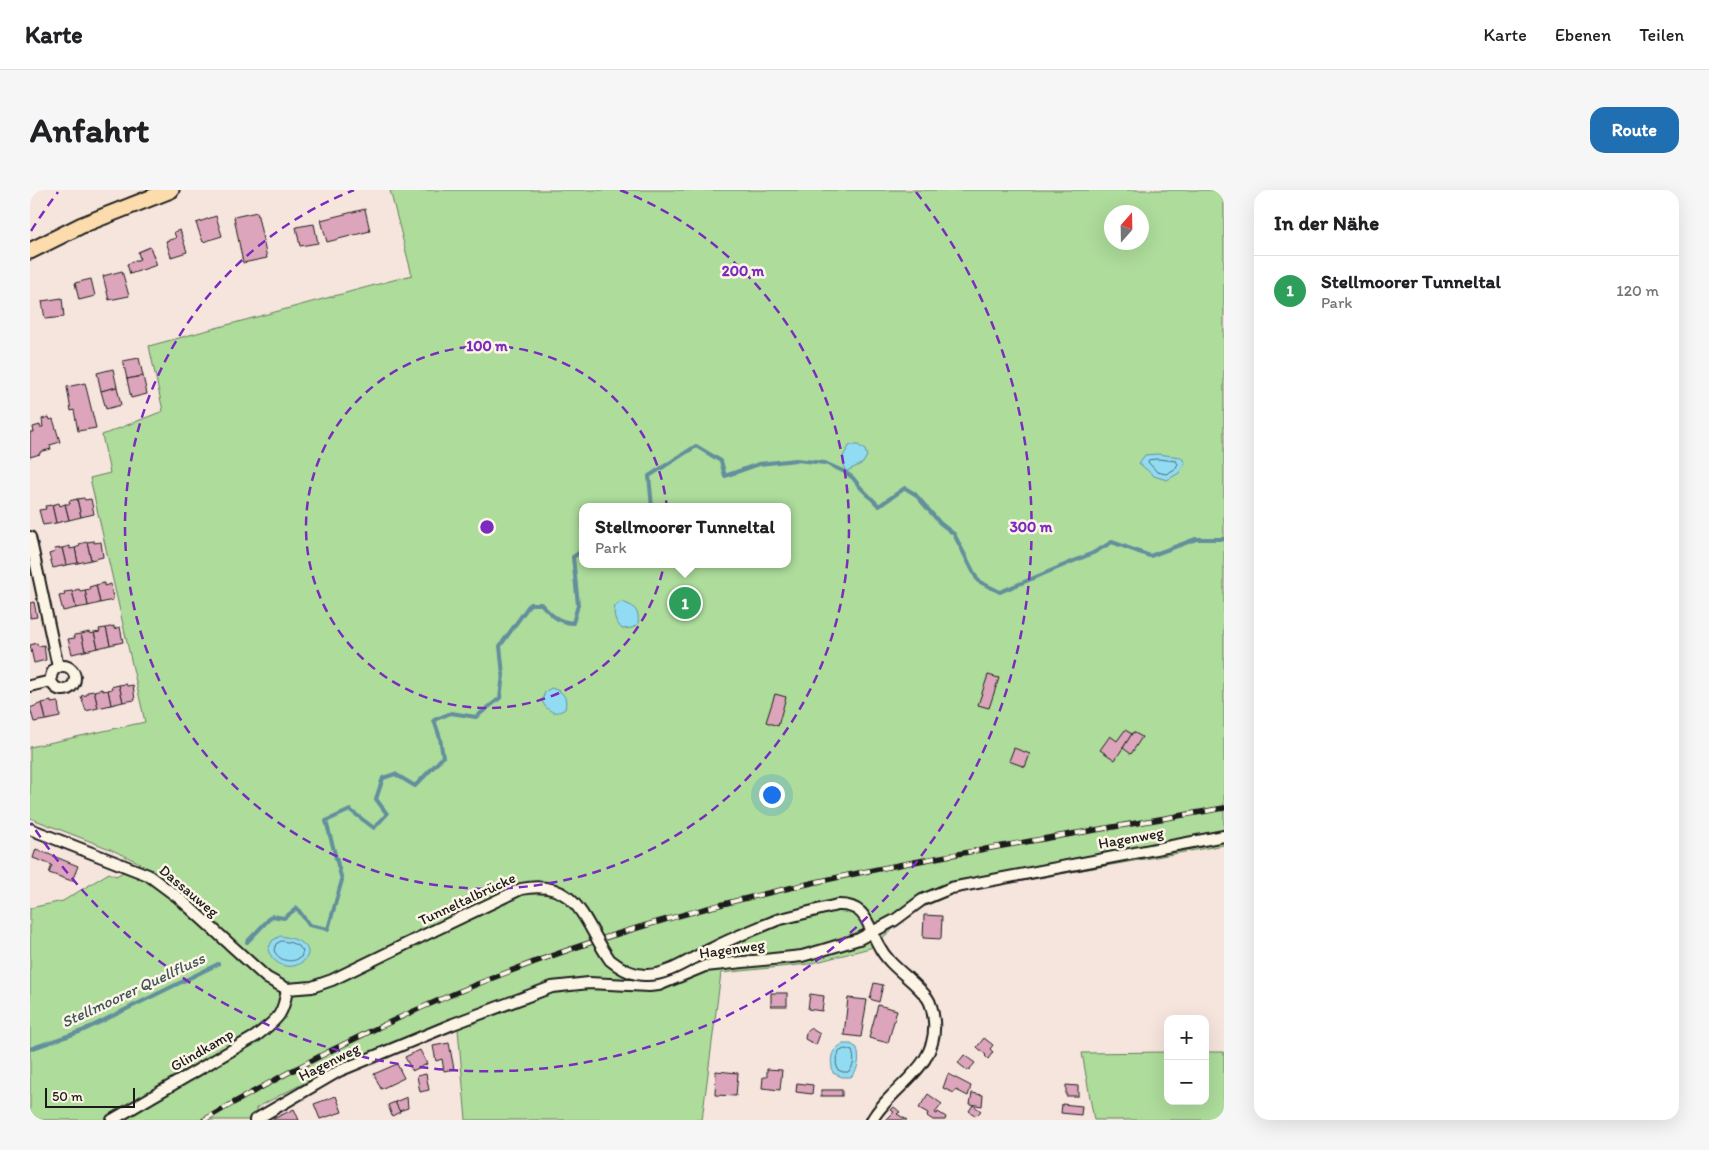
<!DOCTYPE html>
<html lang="de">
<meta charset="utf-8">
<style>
body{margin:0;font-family:Itim,sans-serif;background:#f6f6f6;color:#202124}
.controls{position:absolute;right:15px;bottom:15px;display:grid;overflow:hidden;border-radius:10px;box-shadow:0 5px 20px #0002}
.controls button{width:45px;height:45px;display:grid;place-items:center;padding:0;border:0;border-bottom:1px solid #e0e0e0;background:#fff;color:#202124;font:25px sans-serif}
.compass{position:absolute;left:1074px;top:15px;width:45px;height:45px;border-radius:50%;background:#fff;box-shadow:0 5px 20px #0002;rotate:20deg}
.scale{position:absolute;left:15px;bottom:12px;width:90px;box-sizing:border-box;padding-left:5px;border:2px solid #1c1c1c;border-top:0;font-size:14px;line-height:18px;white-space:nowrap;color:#1c1c1c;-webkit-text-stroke:4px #fcf5e5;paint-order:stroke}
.you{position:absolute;left:741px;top:604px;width:18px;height:18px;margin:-12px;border:4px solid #fff;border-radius:50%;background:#1a73e8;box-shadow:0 0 0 8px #1a73e833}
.badge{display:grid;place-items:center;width:32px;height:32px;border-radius:50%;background:#1f6fb2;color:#fff;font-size:16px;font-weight:700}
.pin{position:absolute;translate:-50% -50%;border:2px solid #fff;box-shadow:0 1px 5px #0006}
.popup{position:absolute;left:549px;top:313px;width:212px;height:65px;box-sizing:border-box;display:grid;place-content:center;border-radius:10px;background:#fff;filter:drop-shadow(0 1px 4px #0005);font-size:16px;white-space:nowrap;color:#757577}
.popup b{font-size:19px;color:#202124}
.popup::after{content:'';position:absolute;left:50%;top:100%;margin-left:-10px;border:10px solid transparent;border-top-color:#fff}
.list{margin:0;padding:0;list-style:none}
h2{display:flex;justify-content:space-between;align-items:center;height:65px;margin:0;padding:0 20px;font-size:21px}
h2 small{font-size:16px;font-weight:400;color:#757577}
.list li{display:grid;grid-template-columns:32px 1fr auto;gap:15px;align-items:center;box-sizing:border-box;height:70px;padding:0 20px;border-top:1px solid #e0e0e0}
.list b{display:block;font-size:19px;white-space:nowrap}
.list p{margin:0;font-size:16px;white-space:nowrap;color:#757577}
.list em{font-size:16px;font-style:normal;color:#757577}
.map{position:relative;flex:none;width:1194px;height:930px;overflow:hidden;border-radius:15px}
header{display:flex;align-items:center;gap:30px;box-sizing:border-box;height:70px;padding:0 25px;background:#fff;border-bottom:1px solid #e0e0e0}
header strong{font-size:24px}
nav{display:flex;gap:28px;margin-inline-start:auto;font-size:18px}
.intro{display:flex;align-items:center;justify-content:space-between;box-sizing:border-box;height:120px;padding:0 30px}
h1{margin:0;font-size:35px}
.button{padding:12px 22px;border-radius:15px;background:#1f6fb2;color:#fff;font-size:18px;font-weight:700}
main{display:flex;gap:30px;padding:0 30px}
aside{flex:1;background:#fff;border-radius:15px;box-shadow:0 5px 20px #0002}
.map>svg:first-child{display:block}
.green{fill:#addc9b;stroke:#647c5c;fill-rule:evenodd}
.water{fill:#92dcf3;stroke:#638f9d}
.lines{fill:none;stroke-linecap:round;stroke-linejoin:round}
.shore{stroke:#4b6972;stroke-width:1}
.stream{stroke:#638f9d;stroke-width:4}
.building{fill:#dca5bb;stroke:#1c1c1c}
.street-casing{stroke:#1c1c1c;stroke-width:14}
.primary-casing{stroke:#1c1c1c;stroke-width:19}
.street{stroke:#fcf5e5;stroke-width:10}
.primary{stroke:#fcdcac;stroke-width:15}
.rail-casing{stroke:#1c1c1c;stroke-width:5.5}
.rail{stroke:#fcf5e5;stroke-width:4;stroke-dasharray:11;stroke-linecap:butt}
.street-bridge-casing{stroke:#1c1c1c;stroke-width:14;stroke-linecap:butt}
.street-bridge{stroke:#fcf5e5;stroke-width:10}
.ring{fill:none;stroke:#7b2cbf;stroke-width:2.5;stroke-dasharray:9 6}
.labels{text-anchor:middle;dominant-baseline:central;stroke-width:5;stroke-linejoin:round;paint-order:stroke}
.street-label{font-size:15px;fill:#1c1c1c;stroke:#fcf5e5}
.water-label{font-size:16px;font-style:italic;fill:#3f565c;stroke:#fcf5e5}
.centre{fill:#7b2cbf;stroke:#fcf5e5;stroke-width:2.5}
.ring-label{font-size:15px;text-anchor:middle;font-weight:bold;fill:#7b2cbf;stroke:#fcf5e5;stroke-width:5;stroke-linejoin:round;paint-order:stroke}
</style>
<header>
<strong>Karte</strong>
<nav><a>Karte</a><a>Ebenen</a><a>Teilen</a></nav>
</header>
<div class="intro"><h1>Anfahrt</h1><a class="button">Route</a></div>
<main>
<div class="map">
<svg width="1194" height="930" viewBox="0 0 1194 930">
<rect width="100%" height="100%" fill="#f6e5dd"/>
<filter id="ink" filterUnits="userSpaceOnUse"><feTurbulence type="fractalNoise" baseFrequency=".02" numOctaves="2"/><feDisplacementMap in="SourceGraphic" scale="10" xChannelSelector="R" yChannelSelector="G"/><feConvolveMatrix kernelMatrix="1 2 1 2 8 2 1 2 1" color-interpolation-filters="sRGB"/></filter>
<g filter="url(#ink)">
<g class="green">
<path d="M360,0H1194V655L928,702L886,720L840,758L779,774L691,783L672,930H436L428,839L424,827C357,855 290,883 226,918L228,930H0V718L33,711L79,683L86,686L110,673L80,659L0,628V557L115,532L60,288L80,283L72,245L133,221L119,156L382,85ZM1082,22H1112V52H1082ZM552,317H758V374H552Z"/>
<polygon points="1138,862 1138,911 1175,911 1175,862 1194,862 1194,930 1064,930 1052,863"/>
</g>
<g class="water">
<polygon points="820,255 828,255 835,260 837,266 833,273 815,282 813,266"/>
<polygon points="1127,264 1151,267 1155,273 1149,283 1137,290 1124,286 1109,273 1115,265"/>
<path d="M591,412C604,415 610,421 608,434L602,438L592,439C585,431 583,426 585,416Z"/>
<path d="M521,498C533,501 538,507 535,519C525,526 517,521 512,511L515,502Z"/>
<path d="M250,746C312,755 254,800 238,760L242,751Z"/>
<path d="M813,854H821L827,858C830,869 829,879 821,887H812L803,883C800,869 800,860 813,854Z"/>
</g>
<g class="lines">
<g class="shore">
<polygon points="1128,269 1146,271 1148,274 1145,279 1136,284 1127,282 1118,272 1119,270"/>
<path d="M252,751C260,752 268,754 273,761L271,767C262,774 248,771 244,760L246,754Z"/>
<path d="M815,859L822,861C825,868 824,878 818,882H813L808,880L806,873L809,862Z"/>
</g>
<g class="stream">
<polyline points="622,317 619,286 666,256 691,271 695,286 729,274 766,270 795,273 815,282 823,288 830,297 849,316 875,298 885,304 910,333 924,344 948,391 970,402 1063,363 1082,352 1120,366 1166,349 1194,349"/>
<path d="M217,752L242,726L254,728L267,718L279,735L298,739L312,690L296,631L320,620L344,638L357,624L346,609L353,588L365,584L385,596L413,567L410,548L404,530L421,523L446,527L470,508L473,485L470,456L500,414H511C521,425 528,432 543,433L548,415L543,367L552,361"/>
<polyline points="0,859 52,841 188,774"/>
</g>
</g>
<g class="building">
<polygon points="335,19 340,41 297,52 291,30"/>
<polygon points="227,22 237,68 213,73 204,27"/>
<polygon points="186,26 192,46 173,52 166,33"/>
<polygon points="284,34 288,53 270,56 266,37"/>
<polygon points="150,40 157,62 141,67 136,51 146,48 144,42"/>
<polygon points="120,57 127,75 100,84 97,74 110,69 108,62"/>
<polygon points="92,81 99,106 79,110 73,86"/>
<polygon points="61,89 65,106 49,110 45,93"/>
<polygon points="32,108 34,127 15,129 12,111"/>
<polygon points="109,168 113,186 97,189 93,171"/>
<polygon points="83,179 87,197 71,201 67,183"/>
<polygon points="113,186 117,204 101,208 97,189"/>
<polygon points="55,193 66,238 48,241 44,220 41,221 37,197"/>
<polygon points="87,197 91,215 76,219 71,201"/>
<polygon points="19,227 20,230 23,229 30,252 20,255 21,259 10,262 10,264 0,267 0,242 4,242 3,237 10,235 10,237 13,237 12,229"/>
<polygon points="54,308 55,310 61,309 64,324 51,327 47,309"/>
<polygon points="47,309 51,327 39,330 35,314 40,314 39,311"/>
<polygon points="29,313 30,316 35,314 39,330 26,333 22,315"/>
<polygon points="22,315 26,333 13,335 9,320 16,319 15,316"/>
<polygon points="64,351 64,353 71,352 73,367 61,370 57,352"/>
<polygon points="57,352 61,370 48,373 45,358 50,356 49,354"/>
<polygon points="40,356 40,359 45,358 48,373 36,375 32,358"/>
<polygon points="32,358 36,375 23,378 19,364 25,362 24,359"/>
<polygon points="74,393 74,396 81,394 83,410 70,413 66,395"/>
<polygon points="66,395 70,413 58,416 55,400 60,399 59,397"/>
<polygon points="49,399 50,401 55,400 58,416 46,418 42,401"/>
<polygon points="42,401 46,418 33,421 29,406 35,405 34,402"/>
<polygon points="4,412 7,427 0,428 0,413"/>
<polygon points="84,436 84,439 90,437 93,452 80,455 76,438"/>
<polygon points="76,438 80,455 68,458 64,443 70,442 69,439"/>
<polygon points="59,442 60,444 64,443 68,458 55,461 51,444"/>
<polygon points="51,444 55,461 42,464 38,449 45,448 44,445"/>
<polygon points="7,453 8,456 14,455 16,470 4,473 0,455"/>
<polygon points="958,485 969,488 959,518 948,515"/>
<polygon points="96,494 97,496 103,495 105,510 93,512 89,495"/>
<polygon points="89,495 93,512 81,515 78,500 82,499 81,497"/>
<polygon points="72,499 73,501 78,500 81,515 68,518 64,501"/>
<polygon points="64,501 68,518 56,521 51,506 57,505 57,502"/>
<polygon points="745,504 756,507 748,536 736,532"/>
<polygon points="21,511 21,513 28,512 30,527 16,530 12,513"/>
<polygon points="12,513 16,530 4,532 0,518"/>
<polygon points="1095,540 1102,544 1085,570 1070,560 1080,546 1087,551"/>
<polygon points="1103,542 1112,547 1101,564 1093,558"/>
<polygon points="984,558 1000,564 995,577 979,571"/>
<polygon points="6,659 48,676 42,691 19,683 22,675 3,668"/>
<polygon points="894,725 912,726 911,749 893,748"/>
<polygon points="844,793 853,795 849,812 840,809"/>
<rect x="741" y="803" width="16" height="13"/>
<polygon points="780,804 794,806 792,821 778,819"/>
<polygon points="818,808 837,810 831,847 814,845"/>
<polygon points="848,815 867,820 858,853 839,848"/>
<polygon points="780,838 790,844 786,855 775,849 776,843"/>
<polygon points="954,848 963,855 960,859 963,862 958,869 955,866 956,865 947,857"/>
<polygon points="419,853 424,879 414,881 412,869 406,871 403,856"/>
<polygon points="390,860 397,874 382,881 375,867"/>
<polygon points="934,865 945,873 938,881 928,873"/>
<polygon points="367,874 374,888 351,899 344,884"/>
<polygon points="737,879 752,880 750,900 732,898 733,887 737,887"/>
<polygon points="686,881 708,883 706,906 685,905"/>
<polygon points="396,884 399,900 390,902 387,886"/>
<polygon points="918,884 941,896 938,906 926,900 924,903 913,898"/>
<polygon points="767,893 783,895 782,904 766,902"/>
<polygon points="1036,895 1048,896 1048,906 1036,906"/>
<rect x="791" y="900" width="21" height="6"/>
<polygon points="942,903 953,905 952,916 940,914"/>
<polygon points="898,904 912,914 905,923 907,924 908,922 916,927 915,930 903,930 897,926 898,923 889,918"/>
<polygon points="306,906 312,922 290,929 284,914"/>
<polygon points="377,907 378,918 369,921 365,912"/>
<polygon points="365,912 370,922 362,926 358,915"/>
<polygon points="1032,914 1052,916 1051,925 1031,923"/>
<polygon points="943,915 951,921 946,926 939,921"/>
<polygon points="864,917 870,922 867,924 877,930 856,930 864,922 861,920"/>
<polygon points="264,919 269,930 241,930"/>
</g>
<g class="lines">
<g class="street-casing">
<g id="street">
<polyline points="0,347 28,477"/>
<circle cx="33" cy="488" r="12"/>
<polyline points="0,496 21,491"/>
<polyline points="0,639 118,685 149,708 237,788 257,799 282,797 302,790 403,741"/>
<path d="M747,730L807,715C837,714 837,735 849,756C860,778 884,789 898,809C902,815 903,823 904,831C908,879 862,895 842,930"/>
<path d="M82,930L226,846C247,829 253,827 257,799"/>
<polyline points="225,930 309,881 423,834 522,797 559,793 619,796 629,795 675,776 772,766 793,760 829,749 865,730 892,710 921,698 1194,646"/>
</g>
</g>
<g class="primary-casing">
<polyline id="primary" points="0,61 52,35 141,0"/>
</g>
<use href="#street" class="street"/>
<use href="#primary" class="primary"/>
<g class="rail-casing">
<path id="rail" d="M174,930C313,848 462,780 617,735C806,679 1001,652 1194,618"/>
</g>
<use href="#rail" class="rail"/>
<g class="street-bridge-casing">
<path id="street-bridge" d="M403,741L491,699C548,687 554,734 580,770C590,778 602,785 615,785C639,786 662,767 683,758C704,747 726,739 747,730"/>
</g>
<use href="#street-bridge" class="street-bridge"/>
</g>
</g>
<g class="ring">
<circle cx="457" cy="337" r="181"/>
<path d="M590 0A362 362 0 1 1 324 0"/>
<path d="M1 41A544 544 0 0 1 28 2M886 2A544 544 0 1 1 1 633"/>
</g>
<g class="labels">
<g class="street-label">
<text transform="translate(1101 648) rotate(-10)">Hagenweg</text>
<text transform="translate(159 701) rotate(40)">Dassauweg</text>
<text transform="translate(437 709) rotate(-25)">Tunneltalbrücke</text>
<text transform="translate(702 759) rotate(-8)">Hagenweg</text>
<text transform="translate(172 860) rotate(-30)">Glindkamp</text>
<text transform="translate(299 872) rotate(-27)">Hagenweg</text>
</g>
<g class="water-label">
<text transform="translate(103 800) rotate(-25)">Stellmoorer Quellfluss</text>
</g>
</g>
<circle cx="457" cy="337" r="8" class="centre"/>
<g class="ring-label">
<text x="713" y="86">200 m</text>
<text x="457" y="161">100 m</text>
<text x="1001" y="342">300 m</text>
</g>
</svg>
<div class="controls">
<button>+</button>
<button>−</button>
</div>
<svg class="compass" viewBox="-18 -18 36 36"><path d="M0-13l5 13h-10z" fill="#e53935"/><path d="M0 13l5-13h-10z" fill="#757577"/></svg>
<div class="scale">50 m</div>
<div class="you"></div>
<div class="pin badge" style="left:655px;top:413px;background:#2e9e5b">1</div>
<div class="popup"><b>Stellmoorer Tunneltal</b>Park</div>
</div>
<aside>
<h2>In der Nähe<small></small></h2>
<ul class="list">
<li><span class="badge" style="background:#2e9e5b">1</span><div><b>Stellmoorer Tunneltal</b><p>Park</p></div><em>120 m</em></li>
</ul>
</aside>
</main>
